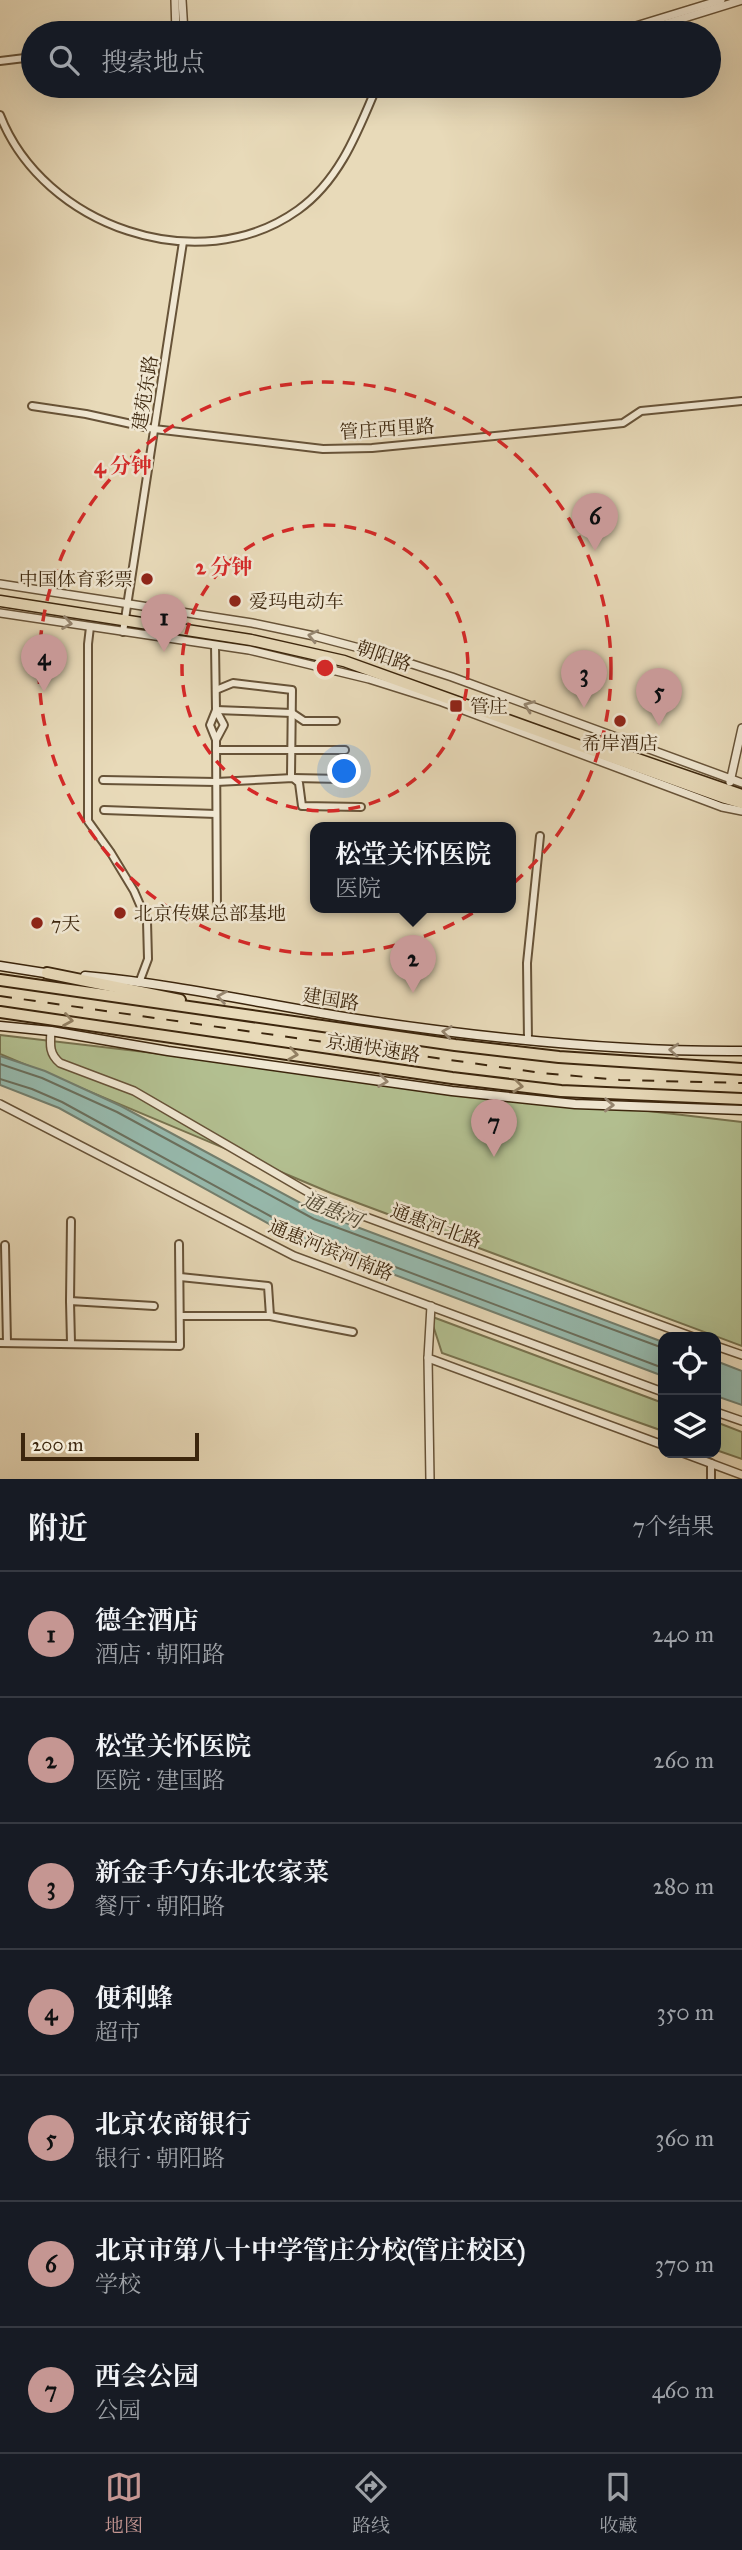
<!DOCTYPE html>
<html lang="zh">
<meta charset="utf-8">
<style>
body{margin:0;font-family:"IM FELL Great Primer","Noto Serif SC",serif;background:#242831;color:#f1f3f6}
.controls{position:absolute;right:21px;bottom:21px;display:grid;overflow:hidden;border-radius:14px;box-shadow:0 7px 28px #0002}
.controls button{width:63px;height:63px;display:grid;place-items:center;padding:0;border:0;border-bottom:2px solid #363941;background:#171b24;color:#f1f3f6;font:35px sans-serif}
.scale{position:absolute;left:21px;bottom:18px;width:178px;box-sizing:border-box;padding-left:7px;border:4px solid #3c260d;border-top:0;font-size:19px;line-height:24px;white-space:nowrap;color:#3c260d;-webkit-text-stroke:5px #f0e7d2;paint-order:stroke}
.you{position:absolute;left:345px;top:772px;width:24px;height:24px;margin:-18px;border:5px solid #fff;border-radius:50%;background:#1a73e8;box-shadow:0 0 0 10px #1a73e833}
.badge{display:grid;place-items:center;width:46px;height:46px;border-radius:50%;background:#c59692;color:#111;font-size:23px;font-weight:700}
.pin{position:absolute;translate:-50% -58px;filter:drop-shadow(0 2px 4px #0008)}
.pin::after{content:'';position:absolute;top:37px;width:24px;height:21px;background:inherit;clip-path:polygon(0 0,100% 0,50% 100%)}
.popup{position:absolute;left:310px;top:822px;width:206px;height:91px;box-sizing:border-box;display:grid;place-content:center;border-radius:14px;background:#171b24;filter:drop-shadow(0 2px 5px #0005);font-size:23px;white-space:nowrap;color:#9ea1a6}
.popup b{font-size:26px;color:#f1f3f6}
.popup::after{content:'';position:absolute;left:50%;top:100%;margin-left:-14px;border:14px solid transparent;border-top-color:#171b24}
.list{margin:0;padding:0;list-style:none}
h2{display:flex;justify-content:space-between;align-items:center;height:91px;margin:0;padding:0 28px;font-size:30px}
h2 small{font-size:23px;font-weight:400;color:#9ea1a6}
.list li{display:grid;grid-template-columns:46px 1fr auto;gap:21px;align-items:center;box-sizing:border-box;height:126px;padding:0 28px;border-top:2px solid #363941}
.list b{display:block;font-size:26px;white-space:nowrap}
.list p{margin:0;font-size:23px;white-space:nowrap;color:#9ea1a6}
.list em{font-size:23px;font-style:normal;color:#9ea1a6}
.icon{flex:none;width:38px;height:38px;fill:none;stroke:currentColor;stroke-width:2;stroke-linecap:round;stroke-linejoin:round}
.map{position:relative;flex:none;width:742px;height:1479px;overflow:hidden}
.search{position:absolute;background:#171b24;box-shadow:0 7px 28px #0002;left:21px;right:21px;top:21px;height:77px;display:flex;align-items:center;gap:18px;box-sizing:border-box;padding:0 24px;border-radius:38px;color:#9ea1a6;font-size:26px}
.sheet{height:973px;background:#171b24}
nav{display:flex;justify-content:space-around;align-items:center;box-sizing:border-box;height:98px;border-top:2px solid #363941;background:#171b24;font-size:19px;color:#9ea1a6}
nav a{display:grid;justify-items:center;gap:4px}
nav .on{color:#c59692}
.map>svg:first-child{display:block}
.green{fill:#b3c091;stroke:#78734f;stroke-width:2}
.water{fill:#97bbaf;stroke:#737f6e;stroke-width:2}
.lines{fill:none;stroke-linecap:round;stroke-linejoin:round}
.shore{stroke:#6a705e;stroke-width:2}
.minor-casing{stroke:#675338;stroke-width:10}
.tertiary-casing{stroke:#675338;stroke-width:10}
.secondary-casing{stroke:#3c260d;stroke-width:11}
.trunk-casing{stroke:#3c260d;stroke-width:13}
.motorway-casing{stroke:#3c260d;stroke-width:14}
.minor{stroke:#f0e7d2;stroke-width:6}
.tertiary{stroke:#f0e7d2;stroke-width:7}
.secondary{stroke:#f0e7d2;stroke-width:8}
.trunk{stroke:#e8dab9;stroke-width:10}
.motorway{stroke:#e8dab9;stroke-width:10}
.rail{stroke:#3c260d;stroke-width:2;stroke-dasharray:12 12;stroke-linecap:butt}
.oneway{stroke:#968670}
.oneway2{stroke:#928063}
.ring{fill:none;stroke:#d62828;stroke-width:3.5;stroke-dasharray:12 9}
.poi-dot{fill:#8f2418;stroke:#f0e7d2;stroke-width:2.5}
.labels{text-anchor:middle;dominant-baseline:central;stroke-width:5;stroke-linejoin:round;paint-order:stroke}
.street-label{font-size:19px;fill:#3c260d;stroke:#f0e7d2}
.poi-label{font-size:19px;fill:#3c260d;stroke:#f0e7d2;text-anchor:start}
.water-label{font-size:21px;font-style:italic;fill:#534b36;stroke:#f0e7d2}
.centre{fill:#d62828;stroke:#f0e7d2;stroke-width:3.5}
.ring-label{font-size:21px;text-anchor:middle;font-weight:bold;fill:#d62828;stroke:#f0e7d2;stroke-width:5;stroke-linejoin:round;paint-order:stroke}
</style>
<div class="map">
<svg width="742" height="1479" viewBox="0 0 742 1479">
<rect width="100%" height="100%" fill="#e8dab9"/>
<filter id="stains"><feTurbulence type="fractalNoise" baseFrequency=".00286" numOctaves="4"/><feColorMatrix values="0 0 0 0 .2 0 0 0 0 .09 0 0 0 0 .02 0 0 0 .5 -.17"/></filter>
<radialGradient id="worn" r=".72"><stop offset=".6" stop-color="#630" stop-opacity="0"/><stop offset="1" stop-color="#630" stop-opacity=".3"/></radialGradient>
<g class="green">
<polygon points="0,1035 742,1122 742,1346 331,1193 0,1054"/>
<polygon points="430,1316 663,1403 663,1431 442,1353"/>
<polygon points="716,1422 742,1432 742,1459 716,1450"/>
</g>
<g class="water">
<polygon points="0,1056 45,1071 121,1106 317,1212 663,1342 663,1376 289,1235 59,1108 0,1085"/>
<polygon points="716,1361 742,1371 742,1405 716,1396"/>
</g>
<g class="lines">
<g class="shore">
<polyline points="0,1064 42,1078 117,1112 314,1219 663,1348"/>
<polyline points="0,1079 32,1089 62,1102 292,1228 663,1368"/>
</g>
<g class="minor-casing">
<g id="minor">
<polyline points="0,61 33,57"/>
<path d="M0,115C43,226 199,281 298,210C340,180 358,131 377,86"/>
<polyline points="32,406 86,414 154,429 323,449 372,448 555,430 623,423 641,411 742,401"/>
<polyline points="90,627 88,644 88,821 111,853 134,891 147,921 148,959 139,983"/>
<polyline points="123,632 183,242"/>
<polyline points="215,645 216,710 210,725 216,740 224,725 216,710"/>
<polyline points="216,690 233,683 292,690 291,776 299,783 302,806 361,807"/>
<polyline points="216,710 292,713 304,721 336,721"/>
<polyline points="216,740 217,912"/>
<polyline points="216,750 345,750"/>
<polyline points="103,780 216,782 293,778 343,779"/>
<polyline points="104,810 216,814"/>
<polyline points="528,1040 527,963 540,836"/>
<polyline points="5,1245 7,1343"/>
<polyline points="180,1277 268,1286 270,1316"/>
<polyline points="70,1301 71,1221"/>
<polyline points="181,1316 270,1316 353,1332"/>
<polyline points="0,1343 180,1346 179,1244"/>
<polyline points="71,1343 70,1301 154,1306"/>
<polyline points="711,1463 711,1479"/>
</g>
</g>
<g class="tertiary-casing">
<g id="tertiary">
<polyline points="175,0 176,33"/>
<polyline points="182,0 184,33"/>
<polyline points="613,33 721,0"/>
<polyline points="636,33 742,0"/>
<polyline points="0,584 252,623 314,636 378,653 452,677 742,783"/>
<polyline points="0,613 249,650 369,679 442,702 722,807 742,811"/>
<polyline points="730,782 742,728"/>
<path d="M51,1031C50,1045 49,1054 60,1063L134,1091L325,1202L693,1337"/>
<polyline points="0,1104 294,1256 663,1392"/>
<polyline points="431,1306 428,1358 663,1445"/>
<polyline points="716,1346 742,1355"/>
<polyline points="428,1358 430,1479"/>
<polyline points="716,1412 742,1421"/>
<polyline points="683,1453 742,1475"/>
</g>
</g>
<g class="secondary-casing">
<g id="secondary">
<polyline points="0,966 51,974"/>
<path d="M85,976C176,984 267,1005 357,1019C484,1038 613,1052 742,1051"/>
<polyline points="0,1026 51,1031 168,1051 452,1091 575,1104 742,1110"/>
</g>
</g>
<g class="trunk-casing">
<g id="trunk">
<polyline points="0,601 251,640 344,661 725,798 742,803"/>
<polyline points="594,744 742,795"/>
</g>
</g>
<g class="motorway-casing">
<g id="motorway">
<polyline points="47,973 180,1000"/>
<polyline points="0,980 455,1045 559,1057 742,1069"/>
<polyline points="0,1012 452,1078 561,1091 742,1099"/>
</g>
</g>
<use href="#minor" class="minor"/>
<use href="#tertiary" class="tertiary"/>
<use href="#secondary" class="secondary"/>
<use href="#trunk" class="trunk"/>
<use href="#motorway" class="motorway"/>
<polyline class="rail" points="0,996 542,1073 620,1080 742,1083"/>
</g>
<defs><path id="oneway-chevron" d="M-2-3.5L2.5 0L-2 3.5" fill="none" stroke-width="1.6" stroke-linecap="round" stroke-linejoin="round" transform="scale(1.75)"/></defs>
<g class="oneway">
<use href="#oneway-chevron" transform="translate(67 623) rotate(9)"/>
<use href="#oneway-chevron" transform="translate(313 636) rotate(-167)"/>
<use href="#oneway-chevron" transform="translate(529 706) rotate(-159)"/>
<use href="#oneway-chevron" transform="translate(222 997) rotate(-171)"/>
<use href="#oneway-chevron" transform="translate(447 1032) rotate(-172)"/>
<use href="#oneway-chevron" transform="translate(674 1050) rotate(-177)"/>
<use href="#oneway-chevron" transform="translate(383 1081) rotate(8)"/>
<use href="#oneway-chevron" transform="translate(609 1105) rotate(2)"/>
</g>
<g class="oneway2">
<use href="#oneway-chevron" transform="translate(68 1020) rotate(9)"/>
<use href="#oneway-chevron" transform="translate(293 1054) rotate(9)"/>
<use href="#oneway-chevron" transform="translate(518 1086) rotate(7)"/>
</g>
<g class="ring">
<circle cx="325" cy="668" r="143"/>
<circle cx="325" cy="668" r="286"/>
</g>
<g class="poi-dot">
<circle cx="147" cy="579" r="7"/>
<circle cx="235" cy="601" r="7"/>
<rect x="449" y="699" width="14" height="14" rx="3.5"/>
<circle cx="620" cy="721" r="7"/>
<circle cx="120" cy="913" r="7"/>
<circle cx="37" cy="923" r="7"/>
</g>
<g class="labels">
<g class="street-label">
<text transform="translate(145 393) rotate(-81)">建苑东路</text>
<text transform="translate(387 429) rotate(-4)">管庄西里路</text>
<text transform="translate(384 656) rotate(19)">朝阳路</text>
<text transform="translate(331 999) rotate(9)">建国路</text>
<text transform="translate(373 1048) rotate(9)">京通快速路</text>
<text transform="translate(436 1226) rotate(20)">通惠河北路</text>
<text transform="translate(331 1250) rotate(22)">通惠河滨河南路</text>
</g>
<g class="poi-label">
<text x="133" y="579" text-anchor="end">中国体育彩票</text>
<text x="249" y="601">爱玛电动车</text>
<text x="470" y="706">管庄</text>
<text x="620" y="743" text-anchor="middle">希岸酒店</text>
<text x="134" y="913">北京传媒总部基地</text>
<text x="51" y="923">7天</text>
</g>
<g class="water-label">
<text transform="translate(332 1210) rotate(22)">通惠河</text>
</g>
</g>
<circle cx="325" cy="668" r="10" class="centre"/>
<g class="ring-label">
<text x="123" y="473">4 分钟</text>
<text x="224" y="574">2 分钟</text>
</g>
<rect width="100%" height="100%" filter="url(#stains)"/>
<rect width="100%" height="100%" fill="url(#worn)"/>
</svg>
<div class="controls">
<button><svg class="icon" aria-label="locate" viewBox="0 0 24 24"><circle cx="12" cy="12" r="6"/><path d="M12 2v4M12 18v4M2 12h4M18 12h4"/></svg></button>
<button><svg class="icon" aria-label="layers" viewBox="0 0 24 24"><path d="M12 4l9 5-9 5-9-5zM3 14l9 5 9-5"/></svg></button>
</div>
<div class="scale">200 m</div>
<div class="you"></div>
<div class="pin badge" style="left:164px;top:652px">1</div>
<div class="pin badge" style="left:413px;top:993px">2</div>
<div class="popup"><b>松堂关怀医院</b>医院</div>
<div class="pin badge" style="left:584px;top:708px">3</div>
<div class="pin badge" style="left:44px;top:692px">4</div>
<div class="pin badge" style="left:659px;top:726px">5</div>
<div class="pin badge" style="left:595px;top:551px">6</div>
<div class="pin badge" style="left:494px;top:1157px">7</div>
<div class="search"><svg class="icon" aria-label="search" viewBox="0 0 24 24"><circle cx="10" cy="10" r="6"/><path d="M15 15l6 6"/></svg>搜索地点</div>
</div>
<section class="sheet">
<h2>附近<small>7个结果</small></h2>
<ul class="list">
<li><span class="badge">1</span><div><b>德全酒店</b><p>酒店 · 朝阳路</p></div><em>240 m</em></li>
<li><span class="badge">2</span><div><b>松堂关怀医院</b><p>医院 · 建国路</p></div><em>260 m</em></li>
<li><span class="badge">3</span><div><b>新金手勺东北农家菜</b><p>餐厅 · 朝阳路</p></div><em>280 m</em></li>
<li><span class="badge">4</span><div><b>便利蜂</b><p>超市</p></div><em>350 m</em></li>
<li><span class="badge">5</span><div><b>北京农商银行</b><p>银行 · 朝阳路</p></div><em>360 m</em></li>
<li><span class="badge">6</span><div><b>北京市第八十中学管庄分校(管庄校区)</b><p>学校</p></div><em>370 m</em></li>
<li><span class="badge">7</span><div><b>西会公园</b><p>公园</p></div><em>460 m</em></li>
</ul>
</section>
<nav>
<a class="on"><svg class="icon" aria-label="map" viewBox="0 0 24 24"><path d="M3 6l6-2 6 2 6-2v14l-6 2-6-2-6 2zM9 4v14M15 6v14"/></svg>地图</a>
<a><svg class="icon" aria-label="directions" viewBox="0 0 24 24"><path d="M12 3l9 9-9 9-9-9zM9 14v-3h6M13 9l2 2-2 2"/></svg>路线</a>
<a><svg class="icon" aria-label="saved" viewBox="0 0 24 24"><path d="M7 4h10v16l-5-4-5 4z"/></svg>收藏</a>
</nav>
